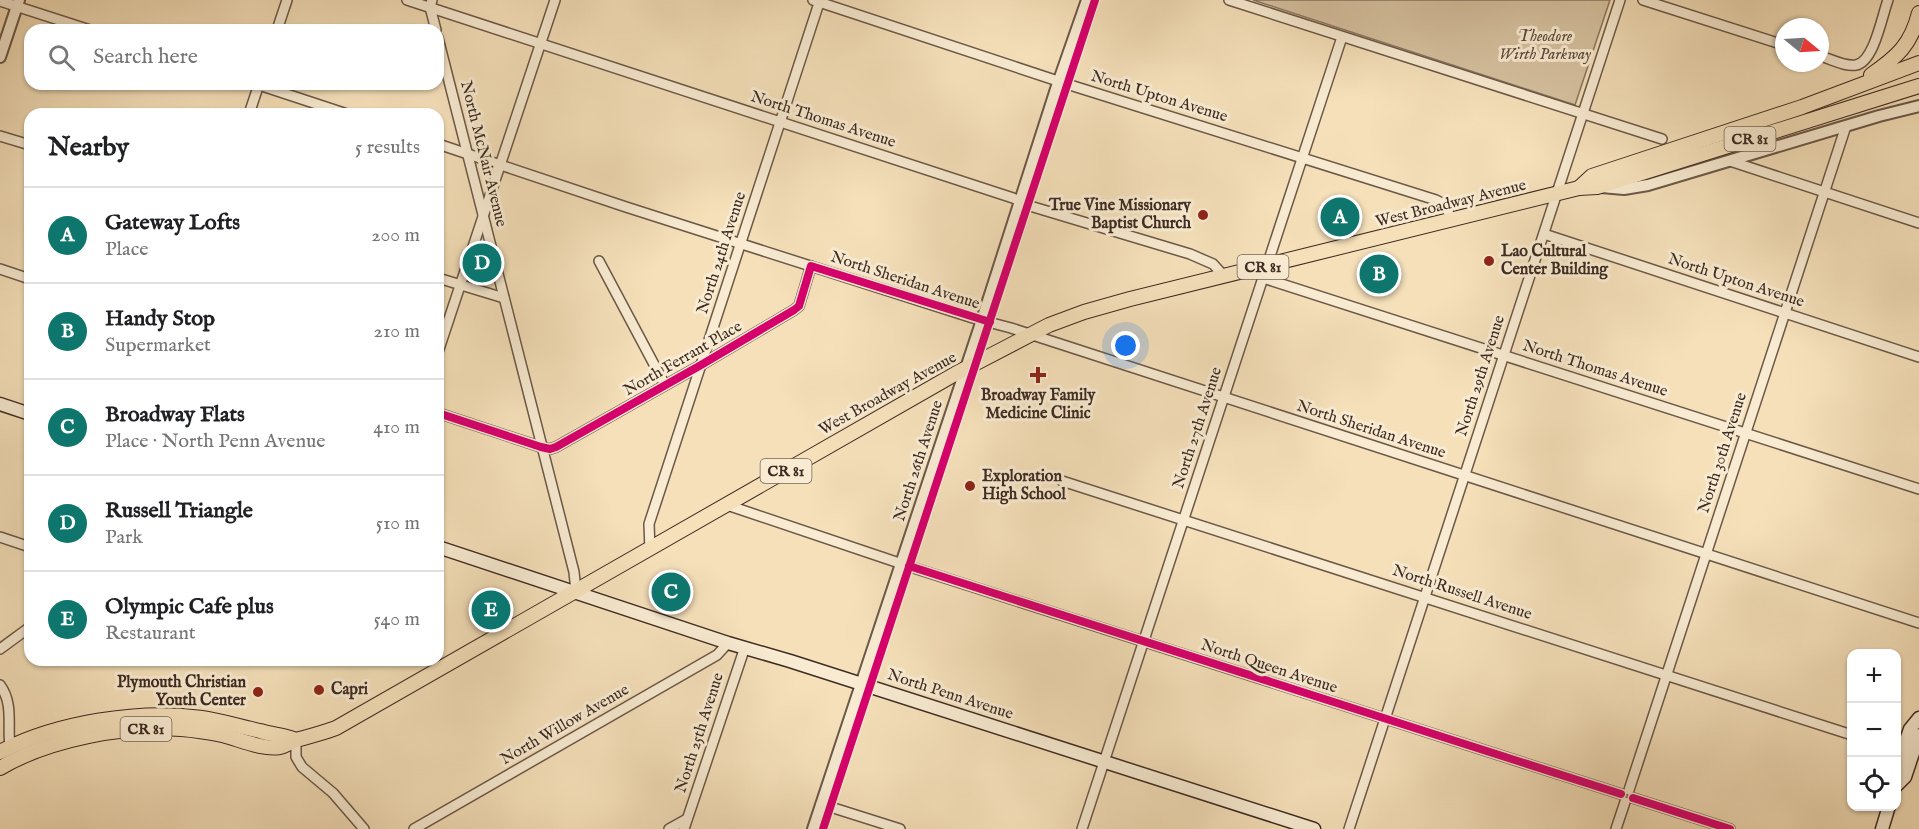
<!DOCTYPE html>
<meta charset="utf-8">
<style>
body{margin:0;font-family:"IM FELL English",serif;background:#f2f2f2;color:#202124}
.controls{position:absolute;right:18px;bottom:18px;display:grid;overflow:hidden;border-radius:12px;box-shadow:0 2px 4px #0004}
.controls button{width:54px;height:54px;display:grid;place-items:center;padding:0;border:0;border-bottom:2px solid #e0e0e0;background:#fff;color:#202124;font:30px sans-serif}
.compass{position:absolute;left:1775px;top:18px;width:54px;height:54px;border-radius:50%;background:#fff;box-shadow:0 2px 4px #0004;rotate:108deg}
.you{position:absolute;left:1126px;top:346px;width:21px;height:21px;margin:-15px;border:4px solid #fff;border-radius:50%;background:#1a73e8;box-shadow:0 0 0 9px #1a73e833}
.badge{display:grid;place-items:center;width:39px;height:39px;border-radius:50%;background:#0f766e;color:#fff;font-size:20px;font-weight:700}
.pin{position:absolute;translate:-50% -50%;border:3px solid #fff;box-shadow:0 2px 6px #0006}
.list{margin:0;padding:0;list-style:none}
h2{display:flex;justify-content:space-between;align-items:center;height:78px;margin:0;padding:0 24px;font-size:26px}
h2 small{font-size:20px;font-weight:400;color:#757577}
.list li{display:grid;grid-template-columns:39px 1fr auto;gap:18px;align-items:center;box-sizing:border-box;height:96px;padding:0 24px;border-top:2px solid #e0e0e0}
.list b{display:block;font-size:22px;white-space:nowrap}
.list p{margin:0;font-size:20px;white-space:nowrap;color:#757577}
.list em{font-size:20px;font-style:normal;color:#757577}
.icon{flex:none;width:33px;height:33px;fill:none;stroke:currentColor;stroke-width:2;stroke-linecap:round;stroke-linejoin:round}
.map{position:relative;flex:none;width:1919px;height:829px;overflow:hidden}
.search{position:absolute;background:#fff;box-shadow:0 2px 4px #0004;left:24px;top:24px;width:420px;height:66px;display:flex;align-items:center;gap:15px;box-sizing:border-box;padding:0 21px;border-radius:18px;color:#757577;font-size:22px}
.panel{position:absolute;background:#fff;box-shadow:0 2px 4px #0004;left:24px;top:108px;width:420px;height:558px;border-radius:18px}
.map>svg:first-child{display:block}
.green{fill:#d6c1a0;stroke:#8a7661;stroke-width:1.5}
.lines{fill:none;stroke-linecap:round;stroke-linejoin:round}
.minor-casing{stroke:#6c5848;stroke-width:12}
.tertiary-casing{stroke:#6c5848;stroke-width:14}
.secondary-casing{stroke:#3e2b22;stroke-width:15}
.primary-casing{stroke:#3e2b22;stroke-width:16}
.minor{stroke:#f8ebd2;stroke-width:9}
.tertiary{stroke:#f8ebd2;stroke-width:10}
.secondary{stroke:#f8ebd2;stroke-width:12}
.primary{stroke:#f5e0ba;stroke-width:14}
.cycleway-casing{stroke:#f8ebd2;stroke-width:11}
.cycleway{stroke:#d6006c;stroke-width:8}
.poi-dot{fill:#8f2418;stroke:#f8ebd2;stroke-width:2}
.labels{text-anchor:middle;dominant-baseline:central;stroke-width:6;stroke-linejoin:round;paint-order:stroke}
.shield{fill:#f8ebd2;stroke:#766557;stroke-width:1.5}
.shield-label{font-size:15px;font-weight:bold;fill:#3e2b22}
.park-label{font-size:16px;font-style:italic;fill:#5c493b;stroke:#f8ebd2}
.street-label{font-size:16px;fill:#3e2b22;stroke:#f8ebd2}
.poi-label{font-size:16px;font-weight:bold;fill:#3e2b22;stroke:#f8ebd2;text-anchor:start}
</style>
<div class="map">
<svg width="1919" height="829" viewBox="0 0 1919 829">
<rect width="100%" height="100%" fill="#f5e0ba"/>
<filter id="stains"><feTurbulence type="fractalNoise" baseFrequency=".00333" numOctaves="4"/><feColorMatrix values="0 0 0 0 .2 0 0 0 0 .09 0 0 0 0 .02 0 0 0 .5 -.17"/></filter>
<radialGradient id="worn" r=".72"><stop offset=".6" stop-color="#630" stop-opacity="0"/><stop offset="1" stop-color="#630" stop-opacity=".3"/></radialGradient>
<polygon class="green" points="1253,0 1610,0 1575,105"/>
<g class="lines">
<g class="minor-casing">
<g id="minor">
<polyline points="407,0 1013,198 1030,206 1190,254 1213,264 1224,276"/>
<polyline points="432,0 430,7 436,30"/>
<polyline points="813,0 1070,85 1436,200 1446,205 1451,221"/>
<polyline points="1229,0 1662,139"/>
<polyline points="1643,0 1784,45"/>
<polyline points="0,1 90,30"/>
<polyline points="277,30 287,0"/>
<polyline points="438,38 574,572 576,591"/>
<path d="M1820,56C1831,59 1845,67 1856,65C1874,62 1882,16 1888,0"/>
<polyline points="256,84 347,114"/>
<polyline points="249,114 259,84"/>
<polyline points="0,136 30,145"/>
<polyline points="438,144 626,207 973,318 1011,328 1919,623"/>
<polyline points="1730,161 1919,223"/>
<polyline points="1544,234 1919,357"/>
<polyline points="599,261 665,385"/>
<polyline points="0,269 30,279"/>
<polyline points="438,278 504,298"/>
<polyline points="1263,278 1919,489"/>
<polyline points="438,352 555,0"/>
<polyline points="438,413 541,447 550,449 556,447 701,365 794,310 799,306 811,266"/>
<polyline points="1062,481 1852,735"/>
<polyline points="727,505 914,568 1621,794"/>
<polyline points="0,537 30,547"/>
<polyline points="650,550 649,524 820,0"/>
<polyline points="0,649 30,627"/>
<path d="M0,685C14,704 7,726 10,747"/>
<polyline points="296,740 296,757 302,767 333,793 364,829"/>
<polyline points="1629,790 1846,126"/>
<polyline points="1633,798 1730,829"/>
<polyline points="821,804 900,829"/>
<polyline points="414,829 717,655 728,643"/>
<polyline points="669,829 687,819"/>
<polyline points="684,829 745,647"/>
<polyline points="1082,829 1342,37"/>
<polyline points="1349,829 1620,0"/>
<polyline points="1616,829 1625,802"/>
</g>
</g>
<g class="tertiary-casing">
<g id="tertiary">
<polyline points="0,57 19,0"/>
<polyline points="1601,187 1624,189 1648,185 1879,116 1919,106"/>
<polyline points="813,829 979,329 1056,89 1087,0"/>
</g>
</g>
<g class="secondary-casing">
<g id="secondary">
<polyline points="0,404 30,414"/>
<polyline points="438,547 728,643 790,661 1314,829"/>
<polyline points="1896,768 1910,729 1919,718"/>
<polyline points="1896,786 1905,777 1919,735"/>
<polyline points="1882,829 1889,806"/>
</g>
</g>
<g class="primary-casing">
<g id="primary">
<path d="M1871,75C1897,57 1911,45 1919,13"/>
<polyline points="1579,188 1592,176 1802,107 1919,63"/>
<path d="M0,752C55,723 139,709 202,718C222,721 241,727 260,731C273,735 284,735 296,740"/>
<path d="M0,768C49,739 125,725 181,729C195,730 208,732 222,735C239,739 262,750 280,747C285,746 291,742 296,740C310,736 323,733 336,728L955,374L1049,325L1084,312L1130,299L1579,188L1597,187L1919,86"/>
</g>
</g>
<use href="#minor" class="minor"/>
<use href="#tertiary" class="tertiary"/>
<use href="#secondary" class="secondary"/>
<use href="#primary" class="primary"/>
<g class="cycleway-casing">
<g id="cycleway">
<polyline points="438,413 541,447 550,449 556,447 701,365 794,310 799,306 811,266 990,322"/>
<polyline points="909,566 1621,794"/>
<polyline points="1633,798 1730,829"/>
<polyline points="823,829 1095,0"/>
</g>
</g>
<use href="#cycleway" class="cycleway"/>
</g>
<g class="poi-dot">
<circle cx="1203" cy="215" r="6"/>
<circle cx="1489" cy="261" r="6"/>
<path d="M1035 366h6v6h6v6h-6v6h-6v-6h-6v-6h6z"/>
<circle cx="970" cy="486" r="6"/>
<circle cx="319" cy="690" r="6"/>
<circle cx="258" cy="692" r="6"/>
</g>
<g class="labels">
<g class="shield">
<rect x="1724.5" y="127" width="51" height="24" rx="4.5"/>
<rect x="1237.5" y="255" width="51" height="24" rx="4.5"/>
<rect x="760.5" y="459" width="51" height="24" rx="4.5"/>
<rect x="120.5" y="717" width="51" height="24" rx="4.5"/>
</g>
<g class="shield-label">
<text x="1750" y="139">CR 81</text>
<text x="1263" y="267">CR 81</text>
<text x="786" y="471">CR 81</text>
<text x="146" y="729">CR 81</text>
</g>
<g class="park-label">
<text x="1545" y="37">Theodore<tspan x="1545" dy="18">Wirth Parkway</tspan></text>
</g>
<g class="street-label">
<text transform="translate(1159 97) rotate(17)">North Upton Avenue</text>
<text transform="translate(823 120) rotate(18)">North Thomas Avenue</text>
<text transform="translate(483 154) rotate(76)">North McNair Avenue</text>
<text transform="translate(1451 204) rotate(-14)">West Broadway Avenue</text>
<text transform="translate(722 253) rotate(-72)">North 24th Avenue</text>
<text transform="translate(905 281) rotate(18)">North Sheridan Avenue</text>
<text transform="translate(1736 281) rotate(18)">North Upton Avenue</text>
<text transform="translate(683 359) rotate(-30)">North Ferrant Place</text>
<text transform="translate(1595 369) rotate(18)">North Thomas Avenue</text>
<text transform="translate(1481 376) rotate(-72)">North 29th Avenue</text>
<text transform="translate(888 394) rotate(-29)">West Broadway Avenue</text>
<text transform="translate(1198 428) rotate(-72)">North 27th Avenue</text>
<text transform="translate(1371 430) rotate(18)">North Sheridan Avenue</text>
<text transform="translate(1723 453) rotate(-72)">North 30th Avenue</text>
<text transform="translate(919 461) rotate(-72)">North 26th Avenue</text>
<text transform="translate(1462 593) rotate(18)">North Russell Avenue</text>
<text transform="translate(1269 667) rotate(18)">North Queen Avenue</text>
<text transform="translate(950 695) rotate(18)">North Penn Avenue</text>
<text transform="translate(565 725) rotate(-30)">North Willow Avenue</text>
<text transform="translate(700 733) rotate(-72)">North 25th Avenue</text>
</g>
<g class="poi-label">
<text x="1191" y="206" text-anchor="end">True Vine Missionary<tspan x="1191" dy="18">Baptist Church</tspan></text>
<text x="1501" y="252">Lao Cultural<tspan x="1501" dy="18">Center Building</tspan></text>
<text x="1038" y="396" text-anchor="middle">Broadway Family<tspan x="1038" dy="18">Medicine Clinic</tspan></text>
<text x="982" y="477">Exploration<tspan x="982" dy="18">High School</tspan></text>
<text x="246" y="683" text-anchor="end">Plymouth Christian<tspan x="246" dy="18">Youth Center</tspan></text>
<text x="331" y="690">Capri</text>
</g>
</g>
<rect width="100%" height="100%" filter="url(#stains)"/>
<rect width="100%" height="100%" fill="url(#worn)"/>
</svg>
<div class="controls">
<button>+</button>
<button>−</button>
<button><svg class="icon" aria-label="locate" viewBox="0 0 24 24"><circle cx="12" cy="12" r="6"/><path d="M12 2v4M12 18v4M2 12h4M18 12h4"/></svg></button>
</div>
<svg class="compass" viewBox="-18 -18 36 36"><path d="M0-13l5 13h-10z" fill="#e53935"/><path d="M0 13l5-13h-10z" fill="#757577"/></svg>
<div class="you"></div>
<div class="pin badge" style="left:1340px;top:217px">A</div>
<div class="pin badge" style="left:1379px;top:274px">B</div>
<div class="pin badge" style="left:671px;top:592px">C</div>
<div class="pin badge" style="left:482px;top:263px">D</div>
<div class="pin badge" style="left:491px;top:610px">E</div>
<div class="search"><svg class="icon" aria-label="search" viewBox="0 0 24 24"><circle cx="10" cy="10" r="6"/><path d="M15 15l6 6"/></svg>Search here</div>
<section class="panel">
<h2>Nearby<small>5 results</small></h2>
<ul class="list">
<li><span class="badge">A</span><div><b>Gateway Lofts</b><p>Place</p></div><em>200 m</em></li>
<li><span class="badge">B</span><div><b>Handy Stop</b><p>Supermarket</p></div><em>210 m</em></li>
<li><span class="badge">C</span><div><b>Broadway Flats</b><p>Place · North Penn Avenue</p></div><em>410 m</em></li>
<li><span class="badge">D</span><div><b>Russell Triangle</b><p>Park</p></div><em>510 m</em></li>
<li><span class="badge">E</span><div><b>Olympic Cafe plus</b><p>Restaurant</p></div><em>540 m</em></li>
</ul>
</section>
</div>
